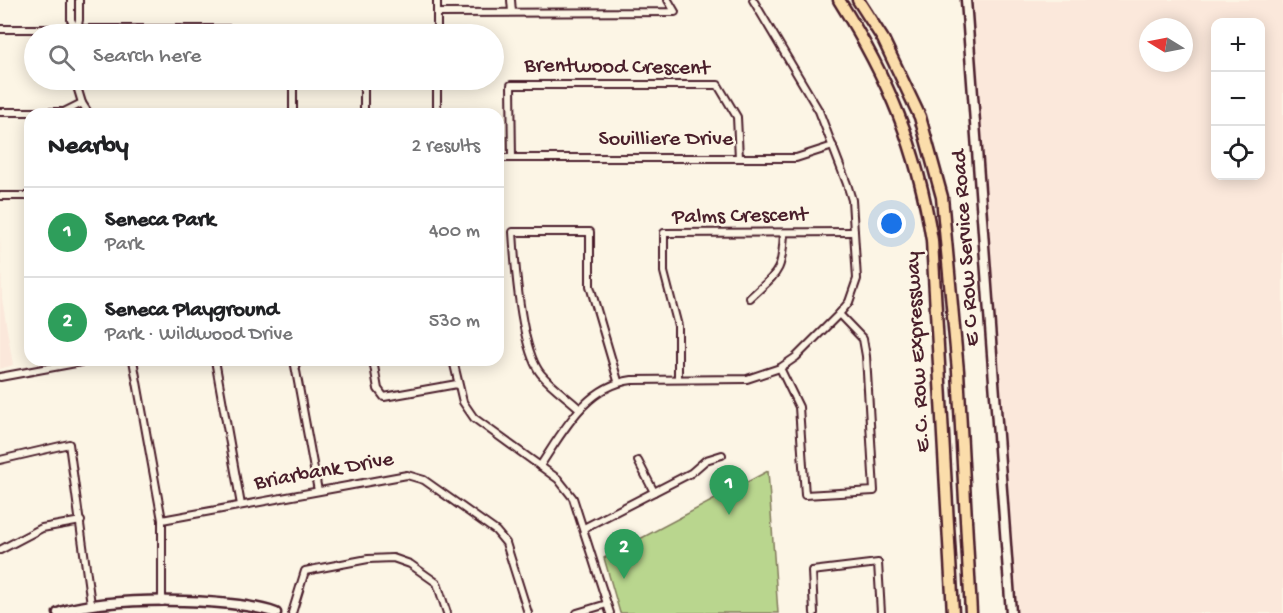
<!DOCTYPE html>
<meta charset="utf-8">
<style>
body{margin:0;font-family:"Gochi Hand",sans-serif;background:#f2f2f2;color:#202124}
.controls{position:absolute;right:18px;top:18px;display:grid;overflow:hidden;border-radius:12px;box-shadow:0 3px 15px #0003}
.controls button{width:54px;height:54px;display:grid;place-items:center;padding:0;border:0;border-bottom:2px solid #e0e0e0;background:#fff;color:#202124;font:30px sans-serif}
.compass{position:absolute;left:1139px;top:18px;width:54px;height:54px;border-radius:50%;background:#fff;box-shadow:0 3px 15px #0003;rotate:280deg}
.you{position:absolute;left:892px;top:224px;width:21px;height:21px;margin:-15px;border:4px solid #fff;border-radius:50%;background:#1a73e8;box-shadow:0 0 0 9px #1a73e833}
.badge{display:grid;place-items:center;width:39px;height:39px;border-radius:50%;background:#d93025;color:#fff;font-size:20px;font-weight:700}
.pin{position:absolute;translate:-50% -50px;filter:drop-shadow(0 2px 3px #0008)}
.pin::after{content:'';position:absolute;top:32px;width:21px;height:18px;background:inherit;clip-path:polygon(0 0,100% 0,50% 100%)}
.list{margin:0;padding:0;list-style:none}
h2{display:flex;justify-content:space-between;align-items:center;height:78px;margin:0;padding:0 24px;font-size:26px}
h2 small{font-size:20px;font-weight:400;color:#757577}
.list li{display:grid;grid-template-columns:39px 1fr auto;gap:18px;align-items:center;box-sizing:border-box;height:90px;padding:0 24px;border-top:2px solid #e0e0e0}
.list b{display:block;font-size:22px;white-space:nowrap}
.list p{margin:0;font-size:20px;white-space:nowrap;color:#757577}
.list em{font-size:20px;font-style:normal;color:#757577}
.icon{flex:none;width:33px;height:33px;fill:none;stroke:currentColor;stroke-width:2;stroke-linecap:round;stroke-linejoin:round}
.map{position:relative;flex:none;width:1283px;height:613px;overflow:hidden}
.search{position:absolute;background:#fff;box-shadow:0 3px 15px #0003;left:24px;top:24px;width:480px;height:66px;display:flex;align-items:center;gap:15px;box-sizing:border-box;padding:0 21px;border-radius:33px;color:#757577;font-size:22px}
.panel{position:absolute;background:#fff;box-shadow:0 3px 15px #0003;left:24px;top:108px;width:480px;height:258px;border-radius:18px}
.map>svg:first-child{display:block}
.built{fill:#fbe8db;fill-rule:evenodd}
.green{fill:#b9d68e;stroke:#827a5c;stroke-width:1.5}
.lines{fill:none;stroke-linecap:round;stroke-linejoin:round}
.street-casing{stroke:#4a1f2b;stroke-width:10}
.secondary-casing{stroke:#4a1f2b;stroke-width:13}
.highway-casing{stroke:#4a1f2b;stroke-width:15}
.street{stroke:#fcf5e5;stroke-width:6}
.secondary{stroke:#fcf5e5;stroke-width:8}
.highway{stroke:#fbddab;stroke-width:10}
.labels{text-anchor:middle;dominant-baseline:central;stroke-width:5;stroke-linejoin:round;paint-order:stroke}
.street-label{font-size:22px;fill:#4a1f2b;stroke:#fcf5e5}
</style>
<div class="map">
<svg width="1283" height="613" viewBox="0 0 1283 613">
<rect width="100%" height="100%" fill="#fcf5e5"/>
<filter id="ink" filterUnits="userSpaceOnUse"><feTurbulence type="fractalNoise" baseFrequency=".0167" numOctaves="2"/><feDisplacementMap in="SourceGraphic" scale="12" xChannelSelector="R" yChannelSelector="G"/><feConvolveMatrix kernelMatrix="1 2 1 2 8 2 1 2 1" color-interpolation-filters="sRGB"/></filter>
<g filter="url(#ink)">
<g class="built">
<path d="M968,0H1283V613H1014ZM1216,22H1260V176H1216ZM1148,27H1184V63H1148Z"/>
<polygon points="0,235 2,299 13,365 0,369"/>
</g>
<polygon class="green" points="768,471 778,613 620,613 604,558"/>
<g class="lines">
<g class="street-casing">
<g id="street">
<polyline points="71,0 71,20 76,29"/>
<polyline points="511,0 512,12"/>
<polyline points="437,13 675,12 668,0"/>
<polyline points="0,29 293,29 293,34"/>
<polyline points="76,34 79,20 79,0"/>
<polyline points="437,34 437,0"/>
<polyline points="75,80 82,103 89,114"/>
<polyline points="293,80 293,114"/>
<polyline points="0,112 64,112 82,103"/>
<polyline points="364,114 364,80"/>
<polyline points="437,114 437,80"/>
<polyline points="498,158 796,158 833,146"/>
<polyline points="512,158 511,85 718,85 737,117 739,158"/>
<polyline points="0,196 30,196"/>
<path d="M750,298C779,271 782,273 784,233"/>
<polyline points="133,360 162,520 162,602"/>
<polyline points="215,360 241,505"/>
<polyline points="294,360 318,491"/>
<polyline points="373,360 378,389 384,397 457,384"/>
<polyline points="453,360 463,402 474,418 558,479 573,498 610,613"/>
<polyline points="780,368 799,407 805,495 874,491 866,356 863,339 839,314"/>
<polyline points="0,377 92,360"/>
<polyline points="678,379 678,326 664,272 664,233 854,232"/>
<path d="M580,409C567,397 552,387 541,374C521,350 515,265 513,232H590V286L618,381"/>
<polyline points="0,460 69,444 91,604"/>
<polyline points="638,461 654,492"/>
<path d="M540,466C564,430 586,386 632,380L747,379L780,368L796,357L839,314L849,302L857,279L852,200L847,184L819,111L753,0"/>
<polyline points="162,520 407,475 424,480 496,531 506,543 528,613"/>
<polyline points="584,528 691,473 706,460 722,455"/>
<polyline points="0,550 42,528 81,521"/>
<polyline points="292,613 305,571 368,559 393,558 410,564 437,583 447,613"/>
<polyline points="577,613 607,604"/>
<polyline points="814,613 812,571 878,563 881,613"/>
</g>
</g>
<g class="secondary-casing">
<g id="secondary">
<polyline points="966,0 1011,613"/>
<path d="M58,613C102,596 232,597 276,613"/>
</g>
</g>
<g class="highway-casing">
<g id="highway">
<path d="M839,0C889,80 917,147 932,240L953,613"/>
<polyline points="858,0 883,39 920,117 942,197 958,371 971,613"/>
</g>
</g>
<use href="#street" class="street"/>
<use href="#secondary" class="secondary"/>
<use href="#highway" class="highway"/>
</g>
</g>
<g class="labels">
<g class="street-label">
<text transform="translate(617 68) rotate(1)">Brentwood Crescent</text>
<text x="666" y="140">Souilliere Drive</text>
<text transform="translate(740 217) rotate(-1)">Palms Crescent</text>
<text transform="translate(967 248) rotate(-94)">E C Row Service Road</text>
<text transform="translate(919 352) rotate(-93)">E.C. Row Expressway</text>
<text transform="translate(324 472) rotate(-10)">Briarbank Drive</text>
</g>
</g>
</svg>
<div class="controls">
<button>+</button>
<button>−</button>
<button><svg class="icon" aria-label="locate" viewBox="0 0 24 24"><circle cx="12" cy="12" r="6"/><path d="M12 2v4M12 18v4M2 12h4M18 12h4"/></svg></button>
</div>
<svg class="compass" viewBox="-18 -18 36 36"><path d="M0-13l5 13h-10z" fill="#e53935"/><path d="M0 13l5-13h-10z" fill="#757577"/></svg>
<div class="you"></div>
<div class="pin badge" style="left:729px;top:515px;background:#2e9e5b">1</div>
<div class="pin badge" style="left:624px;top:579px;background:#2e9e5b">2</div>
<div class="search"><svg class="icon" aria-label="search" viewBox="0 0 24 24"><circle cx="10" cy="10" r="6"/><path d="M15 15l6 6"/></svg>Search here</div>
<section class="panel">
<h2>Nearby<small>2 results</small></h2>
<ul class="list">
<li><span class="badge" style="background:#2e9e5b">1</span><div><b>Seneca Park</b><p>Park</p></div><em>400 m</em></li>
<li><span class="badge" style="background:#2e9e5b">2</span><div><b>Seneca Playground</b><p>Park · Wildwood Drive</p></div><em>530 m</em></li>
</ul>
</section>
</div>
